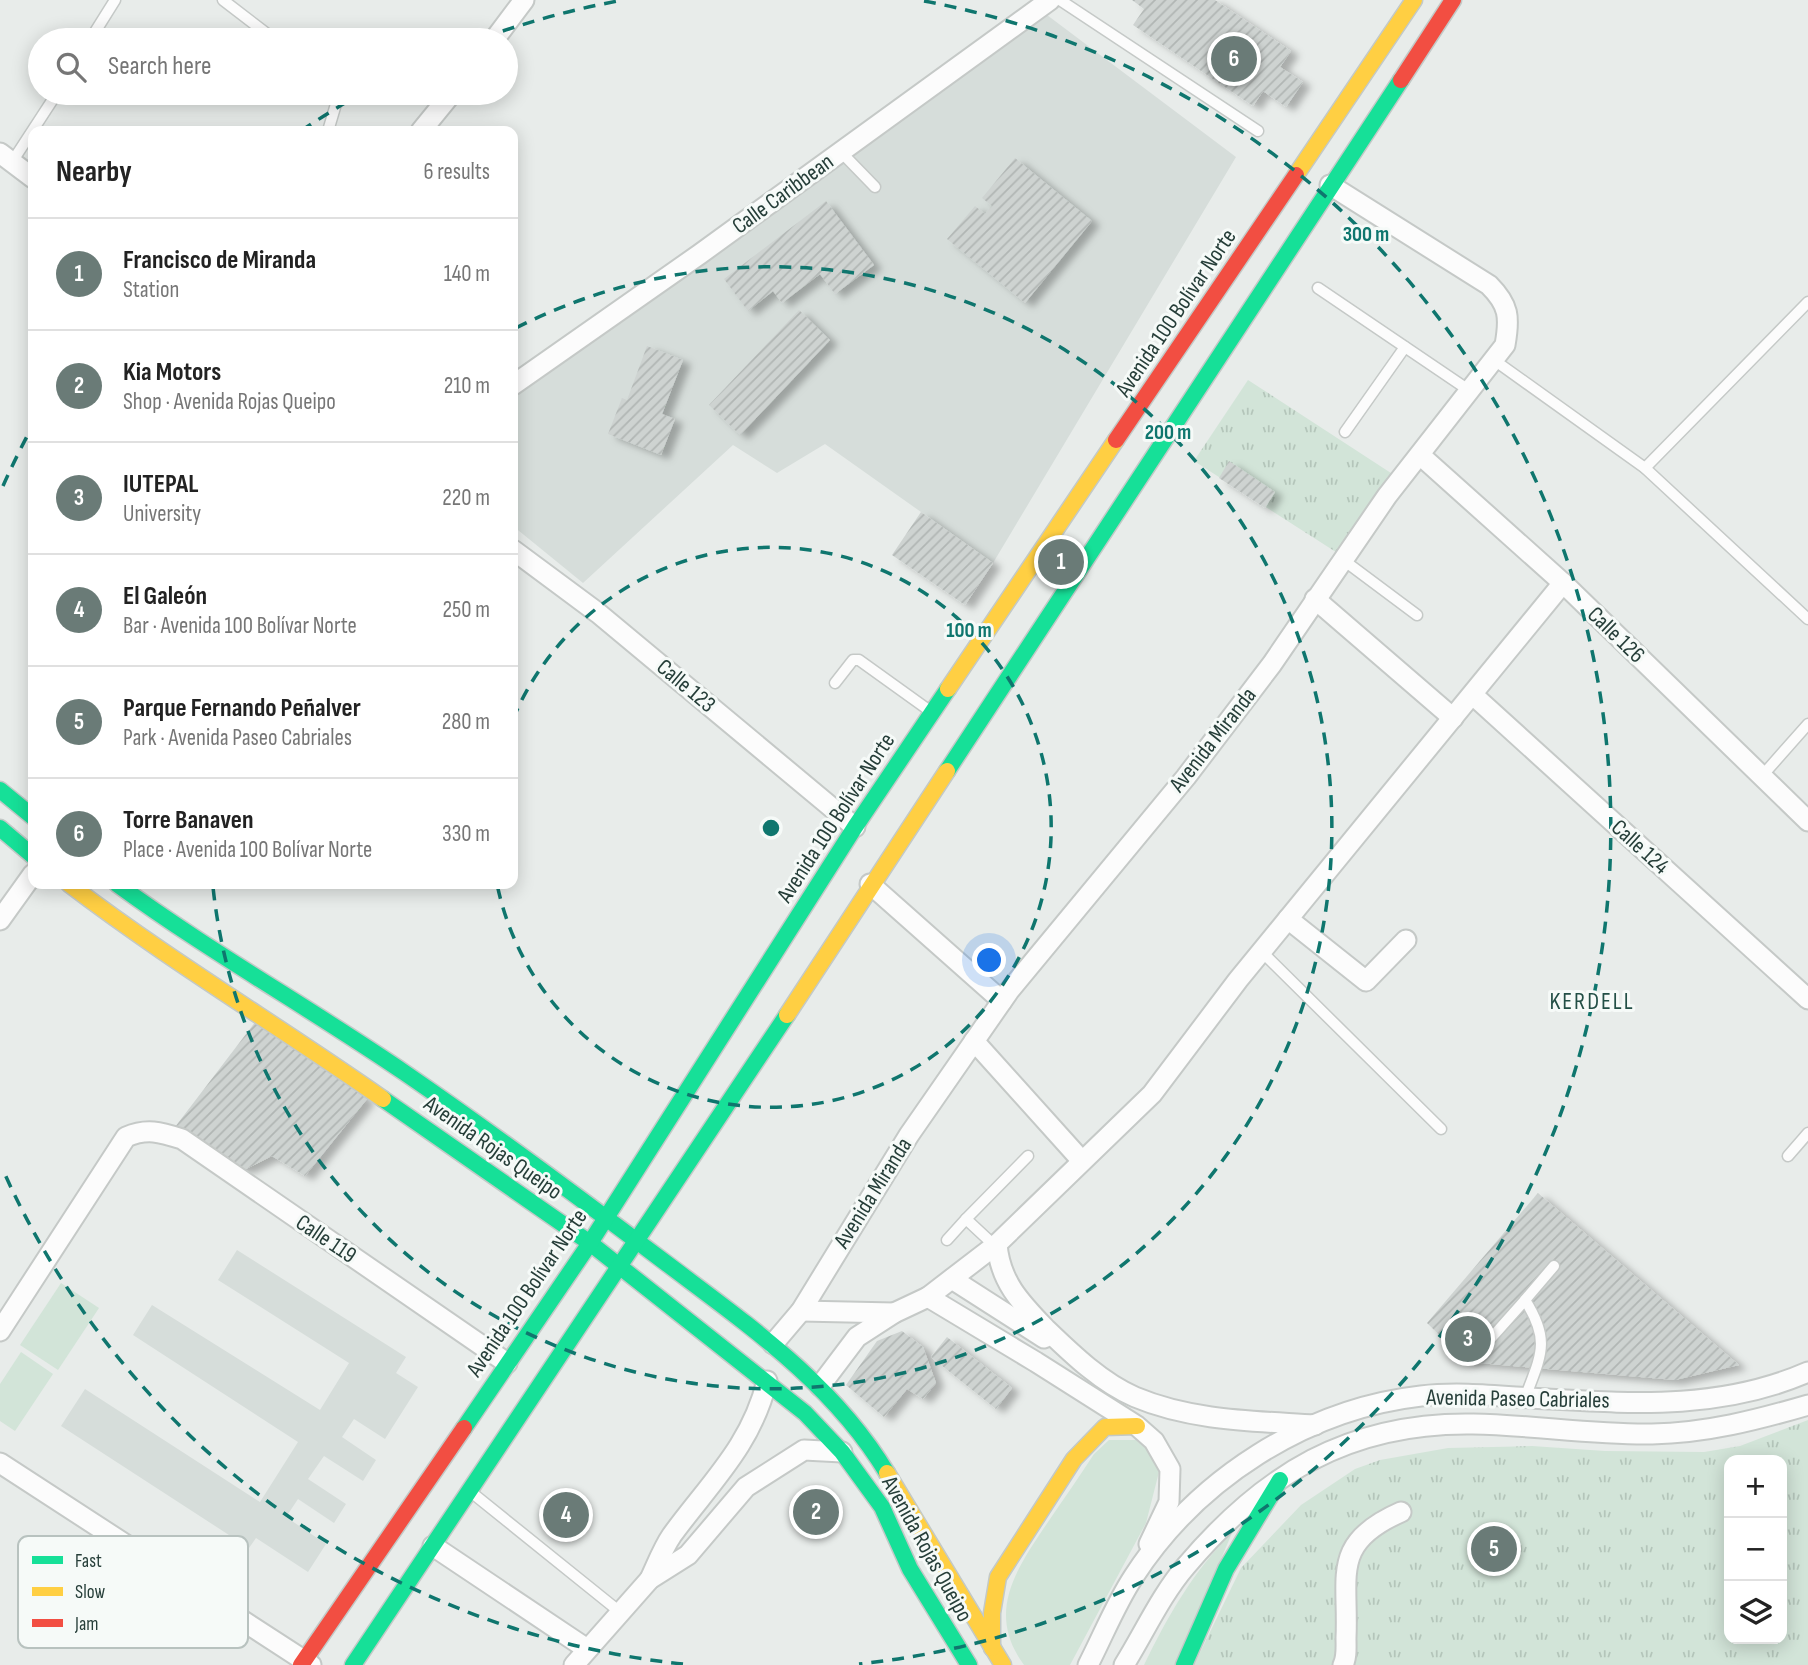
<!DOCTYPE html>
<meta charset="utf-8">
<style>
body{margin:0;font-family:"Sofia Sans Condensed",sans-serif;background:#f2f2f2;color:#222}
.controls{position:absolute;right:21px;bottom:21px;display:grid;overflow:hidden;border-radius:14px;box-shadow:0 4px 18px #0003}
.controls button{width:63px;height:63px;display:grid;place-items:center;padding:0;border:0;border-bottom:2px solid #e0e0e0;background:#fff;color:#222;font:35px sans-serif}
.you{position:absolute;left:990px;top:961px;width:24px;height:24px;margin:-18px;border:5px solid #fff;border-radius:50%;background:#1a73e8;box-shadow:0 0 0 10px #1a73e833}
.badge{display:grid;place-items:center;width:46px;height:46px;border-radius:50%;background:#6a7b77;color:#fff;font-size:23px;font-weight:700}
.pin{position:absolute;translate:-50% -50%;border:4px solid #fff;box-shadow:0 2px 7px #0006}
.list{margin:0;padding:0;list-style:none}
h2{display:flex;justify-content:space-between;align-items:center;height:91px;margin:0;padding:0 28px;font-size:30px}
h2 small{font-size:23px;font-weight:400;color:#767676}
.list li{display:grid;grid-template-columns:46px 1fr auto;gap:21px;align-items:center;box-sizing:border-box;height:112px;padding:0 28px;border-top:2px solid #e0e0e0}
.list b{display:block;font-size:26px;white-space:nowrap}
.list p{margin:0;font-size:23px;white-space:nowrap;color:#767676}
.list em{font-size:23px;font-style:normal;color:#767676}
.icon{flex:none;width:38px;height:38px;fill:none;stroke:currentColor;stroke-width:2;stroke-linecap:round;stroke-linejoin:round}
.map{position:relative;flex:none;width:1808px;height:1665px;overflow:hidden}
.search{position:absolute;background:#fff;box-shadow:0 4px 18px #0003;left:28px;top:28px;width:490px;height:77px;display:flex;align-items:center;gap:18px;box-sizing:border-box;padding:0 24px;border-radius:38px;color:#767676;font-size:26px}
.panel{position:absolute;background:#fff;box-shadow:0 4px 18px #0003;left:28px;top:126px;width:490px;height:763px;border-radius:14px}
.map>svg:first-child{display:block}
.built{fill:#d6ddda}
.green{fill:#d2e4d8}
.park{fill:url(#park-tufts);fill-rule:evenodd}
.building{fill:url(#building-hatch);filter:url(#shadow)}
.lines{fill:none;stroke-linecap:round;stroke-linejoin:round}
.lane-casing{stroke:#c5c9c7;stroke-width:13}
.street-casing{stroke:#c5c9c7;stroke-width:23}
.fast-casing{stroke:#c3c9c7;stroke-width:19}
.slow-casing{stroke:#c3c9c7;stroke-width:19}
.jam-casing{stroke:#c3c9c7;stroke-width:19}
.lane{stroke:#fcfcfc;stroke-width:10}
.street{stroke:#fcfcfc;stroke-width:19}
.fast{stroke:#16e098;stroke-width:16}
.slow{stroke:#ffcf43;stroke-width:16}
.jam{stroke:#f24e42;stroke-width:16}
.ring{fill:none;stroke:#0f766e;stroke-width:3.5;stroke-dasharray:12 9}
.labels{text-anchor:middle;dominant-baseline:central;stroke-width:6;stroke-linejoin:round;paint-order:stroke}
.street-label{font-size:23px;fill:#263e39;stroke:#f6faf8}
.neighbourhood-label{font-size:24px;letter-spacing:2px;fill:#234f46;stroke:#f6faf8}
.key{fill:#f6faf8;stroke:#b8c2bf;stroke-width:2}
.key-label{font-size:19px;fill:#263e39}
.centre{fill:#0f766e;stroke:#f6faf8;stroke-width:3.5}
.ring-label{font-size:21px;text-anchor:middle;font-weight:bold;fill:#0f766e;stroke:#f6faf8;stroke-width:6;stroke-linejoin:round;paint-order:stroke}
</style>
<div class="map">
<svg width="1808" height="1665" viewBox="0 0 1808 1665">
<defs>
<pattern id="park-tufts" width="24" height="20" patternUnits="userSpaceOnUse" patternTransform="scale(1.75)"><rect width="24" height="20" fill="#d2e4d8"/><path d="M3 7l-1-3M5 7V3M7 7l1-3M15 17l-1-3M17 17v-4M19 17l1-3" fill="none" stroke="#b4c5ba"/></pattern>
<pattern id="building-hatch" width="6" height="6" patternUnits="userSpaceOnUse" patternTransform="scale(1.75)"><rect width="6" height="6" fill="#ced3d1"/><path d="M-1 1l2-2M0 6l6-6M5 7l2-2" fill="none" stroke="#b1b6b4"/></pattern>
<filter id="shadow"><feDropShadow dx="8" dy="4.5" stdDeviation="3.5" flood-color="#0004"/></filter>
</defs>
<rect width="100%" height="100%" fill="#e8ecea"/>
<g class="built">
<polygon points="1047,15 1236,157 993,563 825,444 777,473 733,445 583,583 513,526 513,397"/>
<polygon points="237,1250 406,1357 396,1373 418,1387 385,1439 354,1419 342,1437 376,1460 363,1481 324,1456 308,1479 346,1504 334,1523 298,1499 286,1517 326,1544 308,1572 256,1538 249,1548 61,1426 85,1389 260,1502 298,1442 133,1335 152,1305 320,1410 349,1363 218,1280"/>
</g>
<g class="green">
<polygon points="61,1283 99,1308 58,1370 20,1345"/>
<polygon points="21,1352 53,1374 15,1431 0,1421 0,1384"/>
<path d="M1109,1440H1136L1148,1450L1160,1468L1146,1523L1070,1665H1024C985,1612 1017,1568 1048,1522C1063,1500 1079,1477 1094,1454Z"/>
<path d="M1232,1533L1176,1665H1144C1167,1617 1194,1570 1232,1533Z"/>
</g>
<g class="park">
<polygon points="1248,380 1394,475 1339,554 1194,461"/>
<path d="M1808,1420V1665H1194L1241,1568L1301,1505L1355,1469L1380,1460L1448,1448L1532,1446L1605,1451L1704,1452L1740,1446ZM1729,1460H1782V1639H1729Z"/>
</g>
<g class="building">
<polygon points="1132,0 1215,0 1291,51 1280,67 1303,82 1286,107 1263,91 1253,106 1133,25 1144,9"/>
<polygon points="1015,158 1092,221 1025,303 947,239 975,206 985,214 992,206 982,198"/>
<polygon points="826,201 874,265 835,294 820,274 782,303 773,291 748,311 724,279"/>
<polygon points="799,310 830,340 740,435 709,405"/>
<polygon points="647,346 683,360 662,414 675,419 661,455 608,434 622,398 627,400"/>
<polygon points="1229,461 1275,492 1265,508 1219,478"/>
<polygon points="921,512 993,563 965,605 892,555"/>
<polygon points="259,1017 367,1099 305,1176 272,1156 246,1169 232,1167 175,1127"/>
<polygon points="1538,1193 1739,1365 1675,1380 1467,1362 1427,1323"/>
<polygon points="902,1331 923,1347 936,1383 923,1399 907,1389 884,1417 846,1385 877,1341"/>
<polygon points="947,1337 1012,1388 996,1409 931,1357"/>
</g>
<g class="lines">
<g class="lane-casing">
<g id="lane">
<polyline points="223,0 275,40"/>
<polyline points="1060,0 1258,131"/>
<polyline points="90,40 115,0"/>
<polyline points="328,131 336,104 333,93"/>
<polyline points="841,152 875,187"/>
<polyline points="12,162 57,93"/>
<polyline points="1318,288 1470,391"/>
<polyline points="1494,360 1645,468 1808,619"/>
<polyline points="1345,432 1405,347"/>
<polyline points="1645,468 1808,302"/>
<polyline points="1342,559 1417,615"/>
<polyline points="835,683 853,660 859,660 930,711"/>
<polyline points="1762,776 1808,724"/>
<polyline points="1261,951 1441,1129"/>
<polyline points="1788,1156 1808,1133"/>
<polyline points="947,1240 966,1219"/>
<polyline points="995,1246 966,1219 1028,1156"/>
<polyline points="1485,1345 1525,1300"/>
<path d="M1525,1398C1541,1355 1551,1341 1525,1300L1554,1266"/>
<polyline points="471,1492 620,1612"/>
</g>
</g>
<g class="street-casing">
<g id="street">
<polyline points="494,40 524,0"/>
<polyline points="421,131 452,93"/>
<polyline points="0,153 33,178"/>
<polyline points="513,385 700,254 1050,0"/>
<polyline points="1420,455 1563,583 1808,821"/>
<polyline points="513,550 598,613 855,827"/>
<polyline points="1315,599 1453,718"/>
<polyline points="1473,695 1808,999"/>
<polyline points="870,884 1002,1001"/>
<polyline points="1288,919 1366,981 1406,940"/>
<polyline points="0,920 33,874"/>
<polyline points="974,1041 1082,1161"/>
<path d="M997,1244C1000,1282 1021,1303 1046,1329C1072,1354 1102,1383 1135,1397C1192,1421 1255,1421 1315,1425"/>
<polyline points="952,1279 1044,1338"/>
<polyline points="928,1297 1036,1362 1137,1426 1154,1441 1170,1469 1169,1502 1149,1544"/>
<polyline points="801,1311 894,1313"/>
<path d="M0,1331L126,1137C147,1128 160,1132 182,1139L507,1363"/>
<path d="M773,1344L801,1311L909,1135L1009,991L1186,777L1272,664L1387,496L1505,345C1510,317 1509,305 1489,285L1330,185"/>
<polyline points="820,1386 857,1337 894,1313 928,1297 997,1244 1152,1094 1238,980 1563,583"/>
<polyline points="0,1463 311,1665"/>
<polyline points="433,1546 587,1649"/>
<path d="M650,1579C657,1564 663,1548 672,1535C710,1483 751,1446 767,1381"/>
<polyline points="574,1665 650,1579 688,1555 746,1487 804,1450 842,1452"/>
<path d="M1088,1665C1103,1636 1116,1603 1134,1576C1197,1479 1306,1409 1421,1396C1462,1391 1507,1397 1548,1399C1639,1404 1723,1409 1808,1372"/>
<path d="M1124,1665C1144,1633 1161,1595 1186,1566C1264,1474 1349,1422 1473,1424C1533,1425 1593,1435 1652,1434C1706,1433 1757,1420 1808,1405"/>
<path d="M1343,1665C1347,1657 1346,1647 1346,1638C1349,1576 1330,1543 1401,1512"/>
</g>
</g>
<g class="fast-casing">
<g id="fast">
<polyline points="947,771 1401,80"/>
<polyline points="0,790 33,817"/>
<polyline points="0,828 33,856"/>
<path d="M117,884C210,952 310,1008 405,1073C494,1134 580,1198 666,1263C748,1325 833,1383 887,1473"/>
<polyline points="383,1099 590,1243 805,1413 842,1452 882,1507 910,1569 969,1665"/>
<polyline points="464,1428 590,1243 855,827 948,689"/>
<polyline points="353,1665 787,1015"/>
<polyline points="1184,1665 1226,1569 1280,1480"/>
</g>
</g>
<g class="slow-casing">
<g id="slow">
<polyline points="1296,175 1414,0"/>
<polyline points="948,689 1116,440"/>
<path d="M69,884C170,961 279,1026 383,1099"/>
<polyline points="787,1015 947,771"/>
<polyline points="887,1473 1003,1665"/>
<polyline points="992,1648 992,1613 998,1577 1074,1459 1105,1427 1137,1426"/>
</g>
</g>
<g class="jam-casing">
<g id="jam">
<polyline points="1401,80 1453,0"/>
<polyline points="1116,440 1296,175"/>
<polyline points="301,1665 464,1428"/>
</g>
</g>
<use href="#lane" class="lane"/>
<use href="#street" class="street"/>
<use href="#fast" class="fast"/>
<use href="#slow" class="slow"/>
<use href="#jam" class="jam"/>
</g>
<g class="ring">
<path d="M513 719A280 280 0 1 1 497 884"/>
<path d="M516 328A561 561 0 1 1 213 887"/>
<path d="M683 1664A841 841 0 0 1 3 1170M3 486A841 841 0 0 1 32 427M301 131A841 841 0 0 1 357 96M483 38A841 841 0 0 1 618 1M924 1A841 841 0 0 1 859 1664"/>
</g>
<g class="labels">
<g class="street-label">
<text transform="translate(783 194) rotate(-36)">Calle Caribbean</text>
<text transform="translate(1176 313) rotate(-56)">Avenida 100 Bolívar Norte</text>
<text transform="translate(1616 635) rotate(44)">Calle 126</text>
<text transform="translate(686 686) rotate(40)">Calle 123</text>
<text transform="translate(1213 740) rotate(-52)">Avenida Miranda</text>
<text transform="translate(836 818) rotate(-57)">Avenida 100 Bolívar Norte</text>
<text transform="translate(1640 847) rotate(42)">Calle 124</text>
<text transform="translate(493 1148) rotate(35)">Avenida Rojas Queipo</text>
<text transform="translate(873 1193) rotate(-58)">Avenida Miranda</text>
<text transform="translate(326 1239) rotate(34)">Calle 119</text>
<text transform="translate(527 1293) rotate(-56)">Avenida 100 Bolívar Norte</text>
<text transform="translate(1518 1399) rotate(1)">Avenida Paseo Cabriales</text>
<text transform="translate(927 1549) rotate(61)">Avenida Rojas Queipo</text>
</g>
<g class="neighbourhood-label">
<text x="1592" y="1001">KERDELL</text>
</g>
</g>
<rect x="18" y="1536" width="230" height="112" rx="10" class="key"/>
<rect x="32" y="1556" width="31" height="8" fill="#16e098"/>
<rect x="32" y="1587" width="31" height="9" fill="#ffcf43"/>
<rect x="32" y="1619" width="31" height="8" fill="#f24e42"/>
<g class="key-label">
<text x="75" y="1567">Fast</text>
<text x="75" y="1598">Slow</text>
<text x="75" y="1630">Jam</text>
</g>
<circle cx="771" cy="828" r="10" class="centre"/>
<g class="ring-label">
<text x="1366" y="241">300 m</text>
<text x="1168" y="439">200 m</text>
<text x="969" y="637">100 m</text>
</g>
</svg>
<div class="controls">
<button>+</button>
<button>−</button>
<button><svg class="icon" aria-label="layers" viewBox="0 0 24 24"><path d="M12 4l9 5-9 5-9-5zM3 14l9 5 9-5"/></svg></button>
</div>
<div class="you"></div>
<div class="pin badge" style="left:1061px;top:562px">1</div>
<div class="pin badge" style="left:816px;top:1512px">2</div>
<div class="pin badge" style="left:1468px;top:1339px">3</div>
<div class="pin badge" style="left:566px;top:1515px">4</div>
<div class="pin badge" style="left:1494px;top:1549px">5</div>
<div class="pin badge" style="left:1234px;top:59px">6</div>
<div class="search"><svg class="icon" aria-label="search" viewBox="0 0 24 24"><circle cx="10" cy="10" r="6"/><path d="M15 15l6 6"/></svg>Search here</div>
<section class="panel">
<h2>Nearby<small>6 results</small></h2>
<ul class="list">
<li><span class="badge">1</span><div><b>Francisco de Miranda</b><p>Station</p></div><em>140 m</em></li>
<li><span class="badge">2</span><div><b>Kia Motors</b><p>Shop · Avenida Rojas Queipo</p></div><em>210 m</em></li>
<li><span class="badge">3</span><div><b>IUTEPAL</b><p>University</p></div><em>220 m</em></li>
<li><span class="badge">4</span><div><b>El Galeón</b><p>Bar · Avenida 100 Bolívar Norte</p></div><em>250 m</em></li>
<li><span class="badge">5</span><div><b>Parque Fernando Peñalver</b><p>Park · Avenida Paseo Cabriales</p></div><em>280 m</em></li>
<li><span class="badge">6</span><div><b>Torre Banaven</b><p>Place · Avenida 100 Bolívar Norte</p></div><em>330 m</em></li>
</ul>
</section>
</div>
